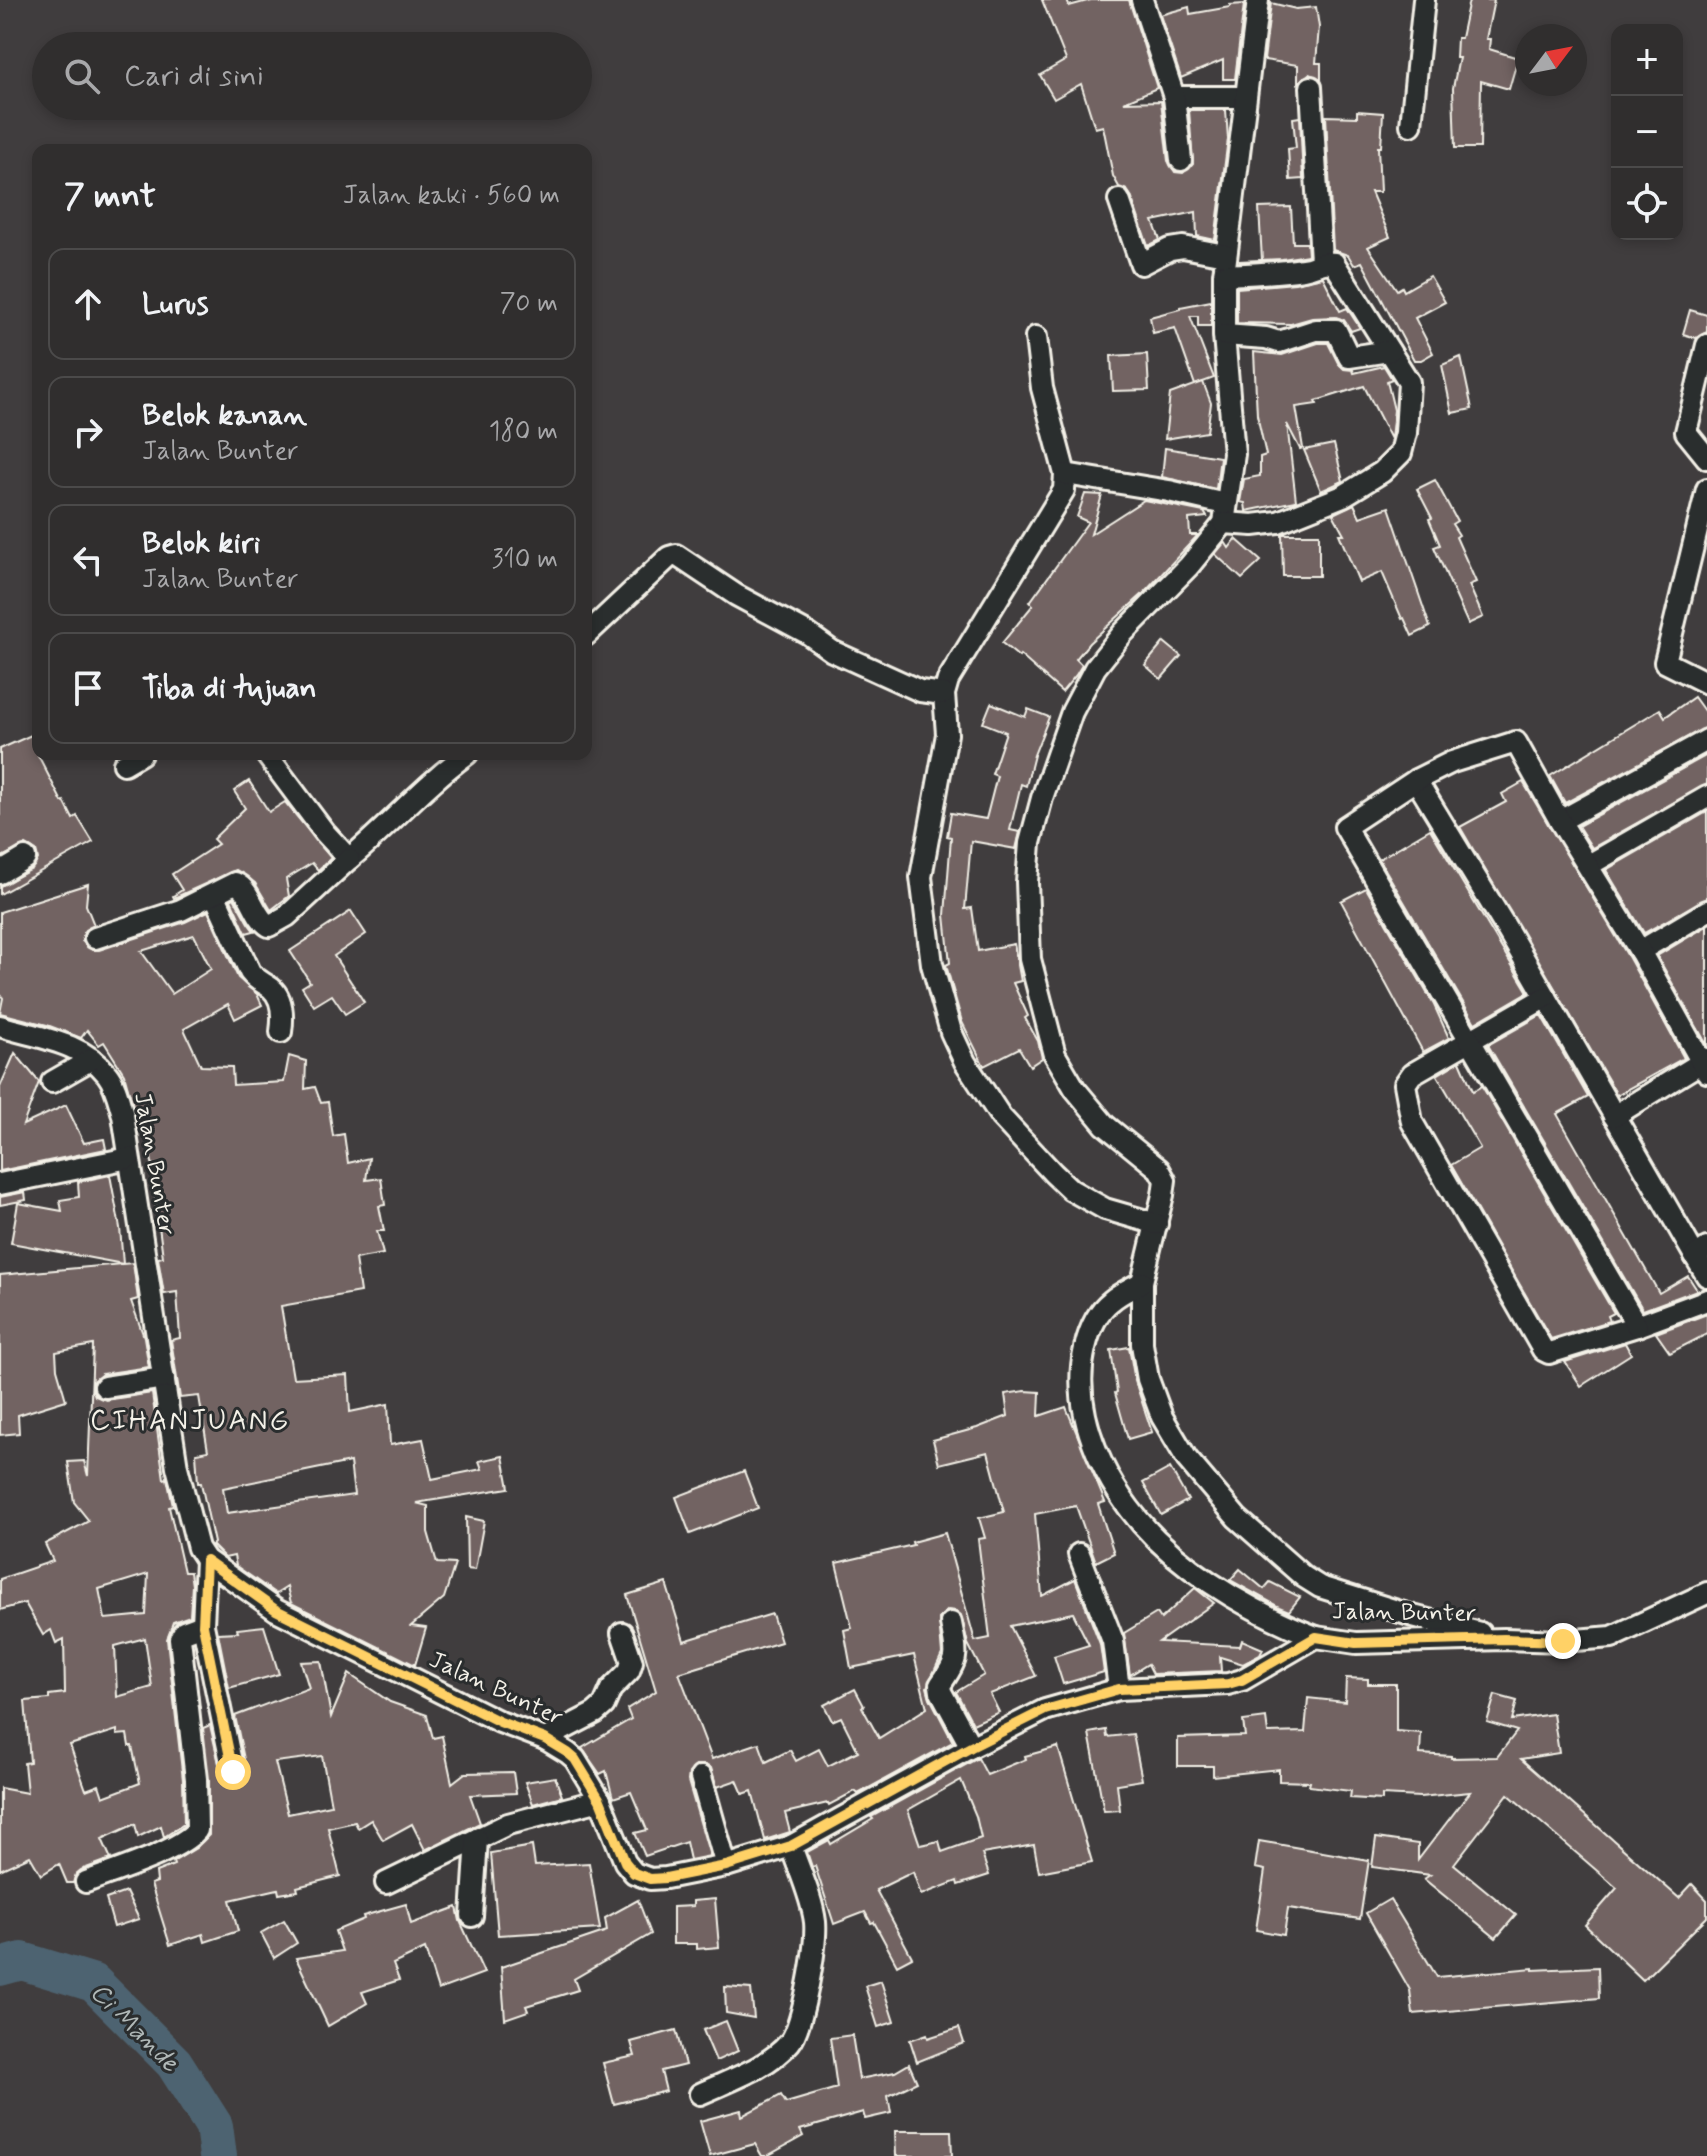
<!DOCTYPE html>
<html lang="id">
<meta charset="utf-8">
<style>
body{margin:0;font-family:Mynerve,sans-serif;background:#3c3a3a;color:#f1f3f6}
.controls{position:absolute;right:24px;top:24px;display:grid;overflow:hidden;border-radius:16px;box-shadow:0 4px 12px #0003}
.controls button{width:72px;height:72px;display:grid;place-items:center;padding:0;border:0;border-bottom:2px solid #4b4a4a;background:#302e2e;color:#f1f3f6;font:40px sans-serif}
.compass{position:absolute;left:1515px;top:24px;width:72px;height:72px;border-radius:50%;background:#302e2e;box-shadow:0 4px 12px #0003;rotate:58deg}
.stop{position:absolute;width:24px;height:24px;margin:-18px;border:6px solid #ffd166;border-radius:50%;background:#fff}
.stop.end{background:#ffd166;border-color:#fff;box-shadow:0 2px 8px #0008}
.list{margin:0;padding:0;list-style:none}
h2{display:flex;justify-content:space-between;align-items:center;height:104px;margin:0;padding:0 32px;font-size:34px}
h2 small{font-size:26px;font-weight:400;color:#a8a8aa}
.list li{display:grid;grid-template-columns:52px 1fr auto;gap:24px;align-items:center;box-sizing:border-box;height:112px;margin:0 16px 16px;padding:0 16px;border:2px solid #4b4a4a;border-radius:16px}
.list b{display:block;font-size:30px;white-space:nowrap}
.list p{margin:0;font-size:26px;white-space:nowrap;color:#a8a8aa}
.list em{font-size:26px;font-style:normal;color:#a8a8aa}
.icon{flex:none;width:44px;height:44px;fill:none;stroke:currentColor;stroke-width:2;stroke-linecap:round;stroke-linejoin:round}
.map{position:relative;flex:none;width:1707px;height:2156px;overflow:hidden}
.search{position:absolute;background:#302e2e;box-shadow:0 4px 12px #0003;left:32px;top:32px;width:560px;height:88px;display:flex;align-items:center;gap:20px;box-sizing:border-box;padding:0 28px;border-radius:44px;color:#a8a8aa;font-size:30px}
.panel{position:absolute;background:#302e2e;box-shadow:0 4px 12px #0003;left:32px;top:144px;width:560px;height:616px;border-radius:16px}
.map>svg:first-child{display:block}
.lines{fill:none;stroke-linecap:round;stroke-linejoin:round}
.river{stroke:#4d6471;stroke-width:38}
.building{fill:#726362;stroke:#f4f1e8;stroke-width:2;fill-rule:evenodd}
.street-casing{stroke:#f4f1e8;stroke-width:26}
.street{stroke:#2a2d2e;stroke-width:20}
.route{stroke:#ffd166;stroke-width:10}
.labels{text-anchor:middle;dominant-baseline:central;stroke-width:6;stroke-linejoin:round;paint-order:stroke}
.street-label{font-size:24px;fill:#f4f1e8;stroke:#2a2d2e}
.water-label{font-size:26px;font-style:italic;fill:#b1b9b8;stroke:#2a2d2e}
.quarter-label{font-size:28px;letter-spacing:2px;fill:#f4f1e8;stroke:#2a2d2e}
</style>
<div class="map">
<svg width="1707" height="2156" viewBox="0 0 1707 2156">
<rect width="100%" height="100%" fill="#403d3e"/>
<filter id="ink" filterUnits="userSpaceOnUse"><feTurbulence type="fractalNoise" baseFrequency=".0125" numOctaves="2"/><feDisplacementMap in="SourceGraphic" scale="16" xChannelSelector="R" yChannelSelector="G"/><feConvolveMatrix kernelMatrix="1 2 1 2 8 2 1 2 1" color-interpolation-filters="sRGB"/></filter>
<g filter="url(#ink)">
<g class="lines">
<polyline class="river" points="0,1967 22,1961 94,1983 174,2063 214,2126 218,2156"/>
</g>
<g class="building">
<polygon points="1042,0 1067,0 1069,6 1091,0 1129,0 1157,88 1124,102 1161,101 1168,161 1175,172 1183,173 1193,164 1189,110 1226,110 1228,139 1215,240 1197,236 1196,212 1153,221 1160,240 1148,246 1131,196 1127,190 1119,187 1113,176 1103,126 1095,128 1081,84 1054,99 1040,75 1066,60"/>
<polygon points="1469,0 1494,0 1486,39 1490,39 1489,49 1518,58 1509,89 1481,81 1480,148 1455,148 1453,88 1459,58 1456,58 1457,38 1461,38"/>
<polygon points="1271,3 1296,9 1316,7 1319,27 1316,63 1321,63 1321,79 1309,74 1298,83 1298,65 1264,60"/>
<polygon points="1244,4 1235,79 1223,79 1223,60 1181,78 1160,15 1189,7 1190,14 1230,7 1230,5"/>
<polygon points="1357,111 1383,113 1381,147 1378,147 1380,192 1371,192 1390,237 1368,247 1397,290 1402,287 1404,291 1430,276 1445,302 1415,318 1433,353 1421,360 1414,360 1362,262 1354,265 1348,255 1333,250 1326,116 1357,117"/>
<polygon points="1300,117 1303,179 1290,180 1288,149 1296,148 1293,118"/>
<polygon points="1291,207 1293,243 1307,243 1308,255 1282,259 1239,261 1262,260 1259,208"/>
<polygon points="1323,277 1340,311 1347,308 1360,328 1351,331 1344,320 1336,317 1312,318 1291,324 1237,323 1237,288 1295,283"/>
<polygon points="1211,301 1211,326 1198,326 1198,316 1190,316 1214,378 1195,385 1175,328 1153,333 1150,317 1180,309 1180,307"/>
<polygon points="1690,310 1707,315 1707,332 1696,338 1683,334"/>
<polygon points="1318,343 1328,343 1338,363 1344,369 1353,370 1354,373 1384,366 1392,379 1387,381 1394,410 1391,439 1364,386 1316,401 1317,404 1296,407 1303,448 1300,449 1287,424 1296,501 1246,511 1245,503 1240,502 1244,479 1260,476 1260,457 1266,455 1257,415 1254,352 1282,355"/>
<polygon points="1147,354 1149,390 1113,391 1111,356"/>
<polygon points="1461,357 1472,409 1452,413 1442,365"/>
<polygon points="1203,382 1211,403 1207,432 1165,439 1170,394"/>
<polygon points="1334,444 1343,481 1321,491 1304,450"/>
<polygon points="1165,448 1220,457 1216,489 1162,477"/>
<polygon points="1435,480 1457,521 1452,524 1459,535 1456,537 1476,582 1469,585 1483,617 1468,624 1434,547 1440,545 1429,519 1432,518 1417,489"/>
<polygon points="1085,494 1102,495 1091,534 1144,500 1204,512 1207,517 1189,519 1190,535 1198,535 1144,593 1089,643 1076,659 1082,665 1076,675 1062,692 1020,655 1019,657 1002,643 1033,605 1030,602 1088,522 1077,517"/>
<polygon points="1354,504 1360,517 1389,507 1430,627 1412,636 1404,618 1402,619 1382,572 1359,582 1339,534 1344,534 1333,514"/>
<polygon points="1282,534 1319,534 1319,576 1283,576"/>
<polygon points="1236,539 1261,561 1242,579 1215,554 1225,542 1229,548"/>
<polygon points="1164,642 1181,656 1161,679 1145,665"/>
<polygon points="1694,697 1707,715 1707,727 1565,803 1550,776 1660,709 1665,717"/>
<polygon points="991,703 1025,717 1028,709 1049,717 1034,755 1026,786 1021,784 1010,830 1020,832 1016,849 971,841 965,909 972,908 978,951 1014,944 1021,981 1013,983 1028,1016 1025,1018 1038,1041 1042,1058 1030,1066 1019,1048 984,1066 962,1022 946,965 950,963 945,915 951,837 947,836 951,813 986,819 997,776 992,774 1006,732 983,723"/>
<polygon points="38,732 38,755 62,802 64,801 73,819 77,816 93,842 0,894 0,886 32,869 38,859 36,851 26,845 0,858 0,749"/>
<polygon points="1707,755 1707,784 1592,848 1578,826"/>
<polygon points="249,781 269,812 285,802 331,858 318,870 312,863 286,879 289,896 271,910 255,883 236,870 174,898 173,896 182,890 172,874 218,844 213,839 245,808 234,791"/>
<polygon points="1523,782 1629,958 1684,1058 1617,1095 1460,827 1506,802 1502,794"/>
<polygon points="1707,812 1707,898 1644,933 1606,870"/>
<polygon points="1430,829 1528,992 1475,1023 1379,859"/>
<path d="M88,884L86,905L94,925L85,930L82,941L92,950H99L185,922L208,911L238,978L257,994L262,1005L235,1019L228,1004L184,1029L201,1066L232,1067L233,1085L284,1082L289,1056L306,1061L305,1089L315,1087L321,1103L328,1102L333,1136L344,1134L348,1163L369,1158L366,1180L381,1178L385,1205L379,1206L384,1231H377L383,1254L355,1259L360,1292L281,1306L293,1378L348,1375L350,1412L388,1404L390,1445L423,1439L432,1479L482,1469L479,1461L503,1456L509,1488L416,1503L428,1506V1532L437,1563L455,1564L444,1598L411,1626L426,1628L415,1665L291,1603L287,1587L276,1594L236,1566L234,1556L225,1558L212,1545L214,1543L201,1483H198L196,1453L208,1451L199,1396L180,1398L171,1340L180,1338L177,1292L164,1294L158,1258L163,1257L153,1180L156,1179L144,1129L136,1117L124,1074L104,1042L99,1045L87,1030L81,1038L47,1025L0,1013L3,998L0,994V912ZM194,935L211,969L172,994L141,951ZM350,1462L354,1495L227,1513L223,1488Z"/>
<polygon points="1366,888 1434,1005 1449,1038 1423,1052 1341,901"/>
<polygon points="234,898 248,923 254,931 246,933 231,900"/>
<polygon points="351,911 366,934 334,956 364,1002 345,1014 332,995 314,1006 302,987 310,982 290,951"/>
<polygon points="1707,926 1707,1045 1657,956"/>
<polygon points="1541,1015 1588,1097 1557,1114 1659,1293 1688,1276 1697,1290 1643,1310 1488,1045"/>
<polygon points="15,1053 39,1082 23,1125 66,1105 84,1143 104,1139 106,1149 0,1171 0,1087"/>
<polygon points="1460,1061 1473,1091 1482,1086 1614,1313 1608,1316 1610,1321 1551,1339 1451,1165 1480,1148 1437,1075"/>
<polygon points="110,1175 120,1228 123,1264 11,1243 18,1203 62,1211 60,1200 79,1197 78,1182"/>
<polygon points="25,1192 26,1200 0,1205 0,1197"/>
<path d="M133,1263L138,1299L131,1301L144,1337L149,1367L102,1374L93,1382L92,1388L95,1396L106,1400L152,1393L164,1479L167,1478L173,1506L169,1507L184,1572H190L192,1585L190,1616L173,1622L167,1639L183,1780L184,1824L164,1837L161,1826L138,1837L135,1824L102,1839L111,1859L81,1870L76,1874L73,1883H67L59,1864L41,1875L30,1856L0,1870V1788L27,1793L24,1763L30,1762L25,1701L49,1699V1695L65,1693L64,1639L56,1643L51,1630L43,1635L25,1603L0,1610V1579L53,1561L45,1544L89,1521L74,1502L68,1462L84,1461L88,1476L93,1345L56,1352L57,1369L66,1400L18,1415L19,1433L0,1435V1275ZM148,1574L146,1615L105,1619L99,1589ZM145,1638L152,1687L117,1697L115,1646ZM117,1730V1735L127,1734L129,1746H132L140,1783L103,1797L99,1785L86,1790L70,1745Z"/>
<polygon points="1707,1314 1707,1334 1670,1353 1656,1333"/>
<polygon points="1625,1343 1631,1354 1581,1386 1565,1362"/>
<polygon points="1129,1347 1135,1381 1152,1432 1128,1439 1115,1393 1117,1392 1111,1350"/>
<polygon points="1025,1391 1040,1392 1039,1416 1066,1407 1105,1502 1098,1504 1114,1553 1096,1562 1076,1506 1035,1514 1042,1596 1075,1579 1100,1644 1104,1672 1063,1684 1054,1656 1089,1645 1073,1613 1010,1626 1036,1676 990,1694 999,1712 973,1724 956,1692 984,1675 968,1644 961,1615 956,1611 948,1610 939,1619 942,1654 927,1687 930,1698 953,1742 858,1794 855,1791 829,1805 828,1803 785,1813 790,1832 765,1840 752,1791 743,1794 737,1780 717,1787 711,1768 705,1765 697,1765 689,1773 688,1781 710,1856 690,1860 686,1842 645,1856 635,1833 647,1830 631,1792 613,1798 606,1771 600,1774 582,1748 631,1719 627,1709 656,1691 627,1595 666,1583 684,1641 772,1614 781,1642 679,1673 712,1759 759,1743 766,1762 790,1750 796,1761 819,1749 828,1766 858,1751 841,1717 832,1721 824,1705 855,1689 864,1706 862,1707 879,1738 927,1708 914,1655 851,1668 844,1630 852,1628 836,1563 913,1545 912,1542 945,1533 975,1641 990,1638 978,1539 985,1538 979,1518 1004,1512 988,1452 939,1464 933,1440 977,1428 1008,1416 1005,1394"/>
<polygon points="1170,1468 1188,1500 1161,1515 1143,1483"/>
<polygon points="744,1471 758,1508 690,1534 676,1497"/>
<polygon points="466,1517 484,1521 475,1570 467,1569"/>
<polygon points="1240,1569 1264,1589 1270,1582 1300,1597 1289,1611 1279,1607 1230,1580"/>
<polygon points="1195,1588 1214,1603 1159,1642 1240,1646 1242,1640 1263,1649 1260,1655 1243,1664 1220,1657 1221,1671 1153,1674 1148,1664 1130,1675 1124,1633 1157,1613 1161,1619"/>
<polygon points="264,1626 279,1674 229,1688 218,1633 238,1632 237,1629"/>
<path d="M321,1661L331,1717L349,1674L390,1702L427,1715L433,1738L442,1736L452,1783L465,1773L513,1772L516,1793L470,1795L480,1823L425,1850L412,1824L383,1840L371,1820L358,1828L355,1822L328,1828L340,1876L297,1887L298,1891L279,1894L278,1889L230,1900L238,1931L205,1942L203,1934L170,1945L151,1884L157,1882L156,1872L174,1865L173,1862L196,1848L209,1835V1779L203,1728L210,1725L223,1780L230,1784L241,1782L246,1769L235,1716L309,1688L301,1662ZM322,1756L331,1805L288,1814L275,1762Z"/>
<polygon points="1346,1678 1368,1679 1368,1684 1396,1684 1396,1731 1421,1733 1420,1754 1451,1756 1451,1758 1497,1757 1517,1731 1487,1722 1495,1695 1517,1701 1512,1720 1553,1714 1559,1753 1521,1759 1679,1898 1692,1884 1707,1900 1707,1917 1643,1980 1585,1925 1617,1888 1508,1794 1454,1864 1516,1915 1496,1938 1424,1879 1430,1875 1372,1867 1376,1838 1418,1844 1418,1860 1470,1792 1420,1797 1382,1795 1382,1800 1350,1798 1351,1791 1309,1786 1310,1782 1279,1781 1279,1769 1213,1776 1213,1766 1178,1766 1178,1738 1245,1736 1243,1721 1266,1718 1268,1733 1305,1732 1308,1698 1345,1702"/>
<polygon points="1106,1730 1107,1737 1133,1734 1142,1780 1117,1784 1120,1810 1104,1811 1089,1733"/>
<path d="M1058,1747L1092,1862L1039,1872L1034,1845L982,1854L989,1875L958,1885L957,1881L921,1895L913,1872L876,1890L912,1957L897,1965L874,1922L871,1923L865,1912L834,1924L815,1866L812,1867L807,1852L829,1840L831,1844L873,1819L871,1817L978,1758L987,1775L1026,1759L1025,1756ZM961,1780L976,1816L981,1838L942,1852L939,1841L920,1845L908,1810Z"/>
<polygon points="555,1777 562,1796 533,1804 525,1782"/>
<polygon points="1259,1841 1369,1860 1360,1919 1288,1908 1284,1935 1256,1930 1265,1870 1255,1868"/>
<polygon points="532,1846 535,1866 589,1863 600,1929 498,1935 491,1853"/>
<polygon points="126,1892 139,1919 114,1927 106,1899"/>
<polygon points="715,1899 719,1947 697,1949 697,1944 673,1944 673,1907 693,1906 693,1901"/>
<polygon points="1390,1899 1437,1977 1533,1968 1533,1970 1598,1967 1599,1998 1413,2014 1410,1990 1366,1913"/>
<polygon points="638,1900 651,1934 574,1979 578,1990 526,2006 528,2011 505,2019 501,1967 607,1931 605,1918"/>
<polygon points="406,1904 411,1924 457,1907 460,1921 484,1973 438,1990 425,1949 393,1964 399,1980 362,1992 367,2003 328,2026 296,1958 342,1951 335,1931 364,1919 363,1916"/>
<polygon points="284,1920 297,1943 274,1958 261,1933"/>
<polygon points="881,1981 894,2022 878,2027 865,1986"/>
<polygon points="725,1987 751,1989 754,2018 726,2013"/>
<polygon points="726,2021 738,2051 716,2061 703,2030"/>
<polygon points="959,2028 964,2043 917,2062 910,2040 927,2034 928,2038"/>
<polygon points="676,2030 685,2065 661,2071 666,2091 614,2104 603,2063 635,2056 631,2042"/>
<polygon points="852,2035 859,2079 895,2072 909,2064 917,2082 888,2096 891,2113 865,2119 863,2112 800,2130 803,2136 767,2156 762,2156 755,2144 710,2156 700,2121 741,2110 742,2116 781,2095 786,2103 837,2088 830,2038"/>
<polygon points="895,2131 951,2131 952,2156 896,2156"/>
</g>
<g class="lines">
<g class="street-casing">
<g id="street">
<polyline points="1142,0 1174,97 1245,97"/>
<polyline points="1258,0 1224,275 1224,335 1234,454 1224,523 1189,566 1123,633 1095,668 1072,712 1042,798 1030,843 1027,882 1030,959 1055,1055 1075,1089 1105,1125 1159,1169 1165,1180 1163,1195 1142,1282 1142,1344 1148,1379 1162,1417 1187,1459 1237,1518 1304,1577 1320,1587 1413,1616 1480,1633"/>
<polyline points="1311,87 1321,261"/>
<polyline points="1174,97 1181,160"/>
<polyline points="1411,125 1424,0"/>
<polyline points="1119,200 1141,264 1170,249 1183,247 1225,255"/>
<path d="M1224,275C1251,274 1276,273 1303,269C1317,267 1319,261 1334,263L1409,382L1406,433L1401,453L1382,472L1343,496L1278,522L1253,525L1224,523"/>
<polyline points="1224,335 1266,338 1279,342 1316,330 1336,330 1349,357 1389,351"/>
<polyline points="1036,337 1042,388 1065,474 1064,490 948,680 944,694 947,734 921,877 932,964 951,1032 965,1062 1001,1117 1053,1173 1071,1190 1105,1209 1157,1224"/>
<polyline points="1707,345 1686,432 1707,458"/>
<polyline points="1065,474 1169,491 1225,504"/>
<polyline points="1707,489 1665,662 1707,683"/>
<polyline points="586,635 669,557 676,555 736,595 807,633 832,651 920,691 944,694"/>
<path d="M266,754L325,833L349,859C390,825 424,785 467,754"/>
<polyline points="124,764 141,754"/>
<polyline points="1416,780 1508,931 1695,1256"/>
<polyline points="1560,821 1707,740"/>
<polyline points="1589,865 1707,797"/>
<polyline points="0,873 25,858"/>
<path d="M214,894L250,972C257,981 263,982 271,988C283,998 283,1018 281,1032"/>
<path d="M95,938L181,910L235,883C252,890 253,916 269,926L287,916L349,859"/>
<polyline points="1640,951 1707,911"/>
<polyline points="1546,997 1412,1074 1405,1084 1412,1122 1543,1350 1549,1353 1637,1326 1707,1300"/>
<path d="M0,1026C38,1038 81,1041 107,1074C116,1085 119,1102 123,1115L177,1467L198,1548L206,1560L276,1610L500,1722L545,1739L568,1753L575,1759L600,1800L625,1862L634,1873L650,1879L666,1878L726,1866L791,1846L971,1747L1045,1710L1119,1689L1228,1684L1242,1680L1316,1637L1356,1643L1504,1639L1563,1641L1612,1637L1707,1593"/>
<polyline points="52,1082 92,1059"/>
<polyline points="1614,1116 1707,1059"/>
<polyline points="0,1184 129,1158"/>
<polyline points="1707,1248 1695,1256 1707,1276"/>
<path d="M1142,1282C1132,1288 1120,1293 1111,1301C1097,1312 1089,1331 1085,1348C1069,1417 1108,1491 1156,1539C1200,1582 1259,1615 1316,1637"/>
<polyline points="1637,1326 1345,827 1416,780 1452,762 1516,742 1560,821 1640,951 1707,1072"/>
<polyline points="105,1387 164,1378"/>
<polyline points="1079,1554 1113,1641 1119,1689"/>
<polyline points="206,1560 203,1625 233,1772"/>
<path d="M951,1623C957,1656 960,1657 940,1685L941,1692L971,1747"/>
<polyline points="545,1739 595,1713 604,1705 611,1689 629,1671 632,1662 622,1633"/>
<polyline points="701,1777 726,1866"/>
<path d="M86,1882C114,1871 178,1852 197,1830L196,1779L180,1638L184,1632L203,1625"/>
<polyline points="386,1883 508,1824 600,1800"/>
<polyline points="472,1916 477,1839"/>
<path d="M700,2094C730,2080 768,2068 790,2042C803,2027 817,1943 815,1922C812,1897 799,1870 791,1846"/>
</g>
</g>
<use href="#street" class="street"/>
</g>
</g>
<g class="lines" filter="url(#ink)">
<polyline class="route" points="233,1772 203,1625 206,1560 276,1610 500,1722 545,1739 568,1753 575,1759 600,1800 625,1862 634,1873 650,1879 666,1878 726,1866 791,1846 971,1747 1045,1710 1119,1689 1228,1684 1242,1680 1316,1637 1356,1643 1504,1639 1563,1641"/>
</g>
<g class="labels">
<g class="street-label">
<text transform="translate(154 1164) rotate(80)">Jalan Bunter</text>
<text transform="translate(1404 1613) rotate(1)">Jalan Bunter</text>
<text transform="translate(496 1689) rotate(25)">Jalan Bunter</text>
</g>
<g class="water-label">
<text transform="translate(134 2028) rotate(45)">Ci Mande</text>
</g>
<g class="quarter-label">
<text x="190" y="1421">CIHANJUANG</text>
</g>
</g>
</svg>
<div class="controls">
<button>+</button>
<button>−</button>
<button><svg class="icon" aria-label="locate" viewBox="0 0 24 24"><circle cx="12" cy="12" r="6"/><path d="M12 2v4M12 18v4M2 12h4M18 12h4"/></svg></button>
</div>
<svg class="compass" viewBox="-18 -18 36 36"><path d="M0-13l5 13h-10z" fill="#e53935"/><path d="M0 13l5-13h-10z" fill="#a8a8aa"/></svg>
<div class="stop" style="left:233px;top:1772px"></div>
<div class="stop end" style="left:1563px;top:1641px"></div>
<div class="search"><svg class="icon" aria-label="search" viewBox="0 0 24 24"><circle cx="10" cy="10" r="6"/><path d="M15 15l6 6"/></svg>Cari di sini</div>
<section class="panel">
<h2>7 mnt<small>Jalan kaki · 560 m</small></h2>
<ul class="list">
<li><svg class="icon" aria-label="ahead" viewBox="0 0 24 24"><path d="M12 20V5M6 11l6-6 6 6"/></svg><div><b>Lurus</b></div><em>70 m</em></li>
<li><svg class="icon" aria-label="right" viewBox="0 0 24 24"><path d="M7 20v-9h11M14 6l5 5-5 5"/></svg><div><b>Belok kanan</b><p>Jalan Bunter</p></div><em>180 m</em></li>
<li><svg class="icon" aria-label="left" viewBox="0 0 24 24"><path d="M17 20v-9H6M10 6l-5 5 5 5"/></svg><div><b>Belok kiri</b><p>Jalan Bunter</p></div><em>310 m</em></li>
<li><svg class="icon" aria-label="arrive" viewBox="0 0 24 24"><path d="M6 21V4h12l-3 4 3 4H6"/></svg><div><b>Tiba di tujuan</b></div></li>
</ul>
</section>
</div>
